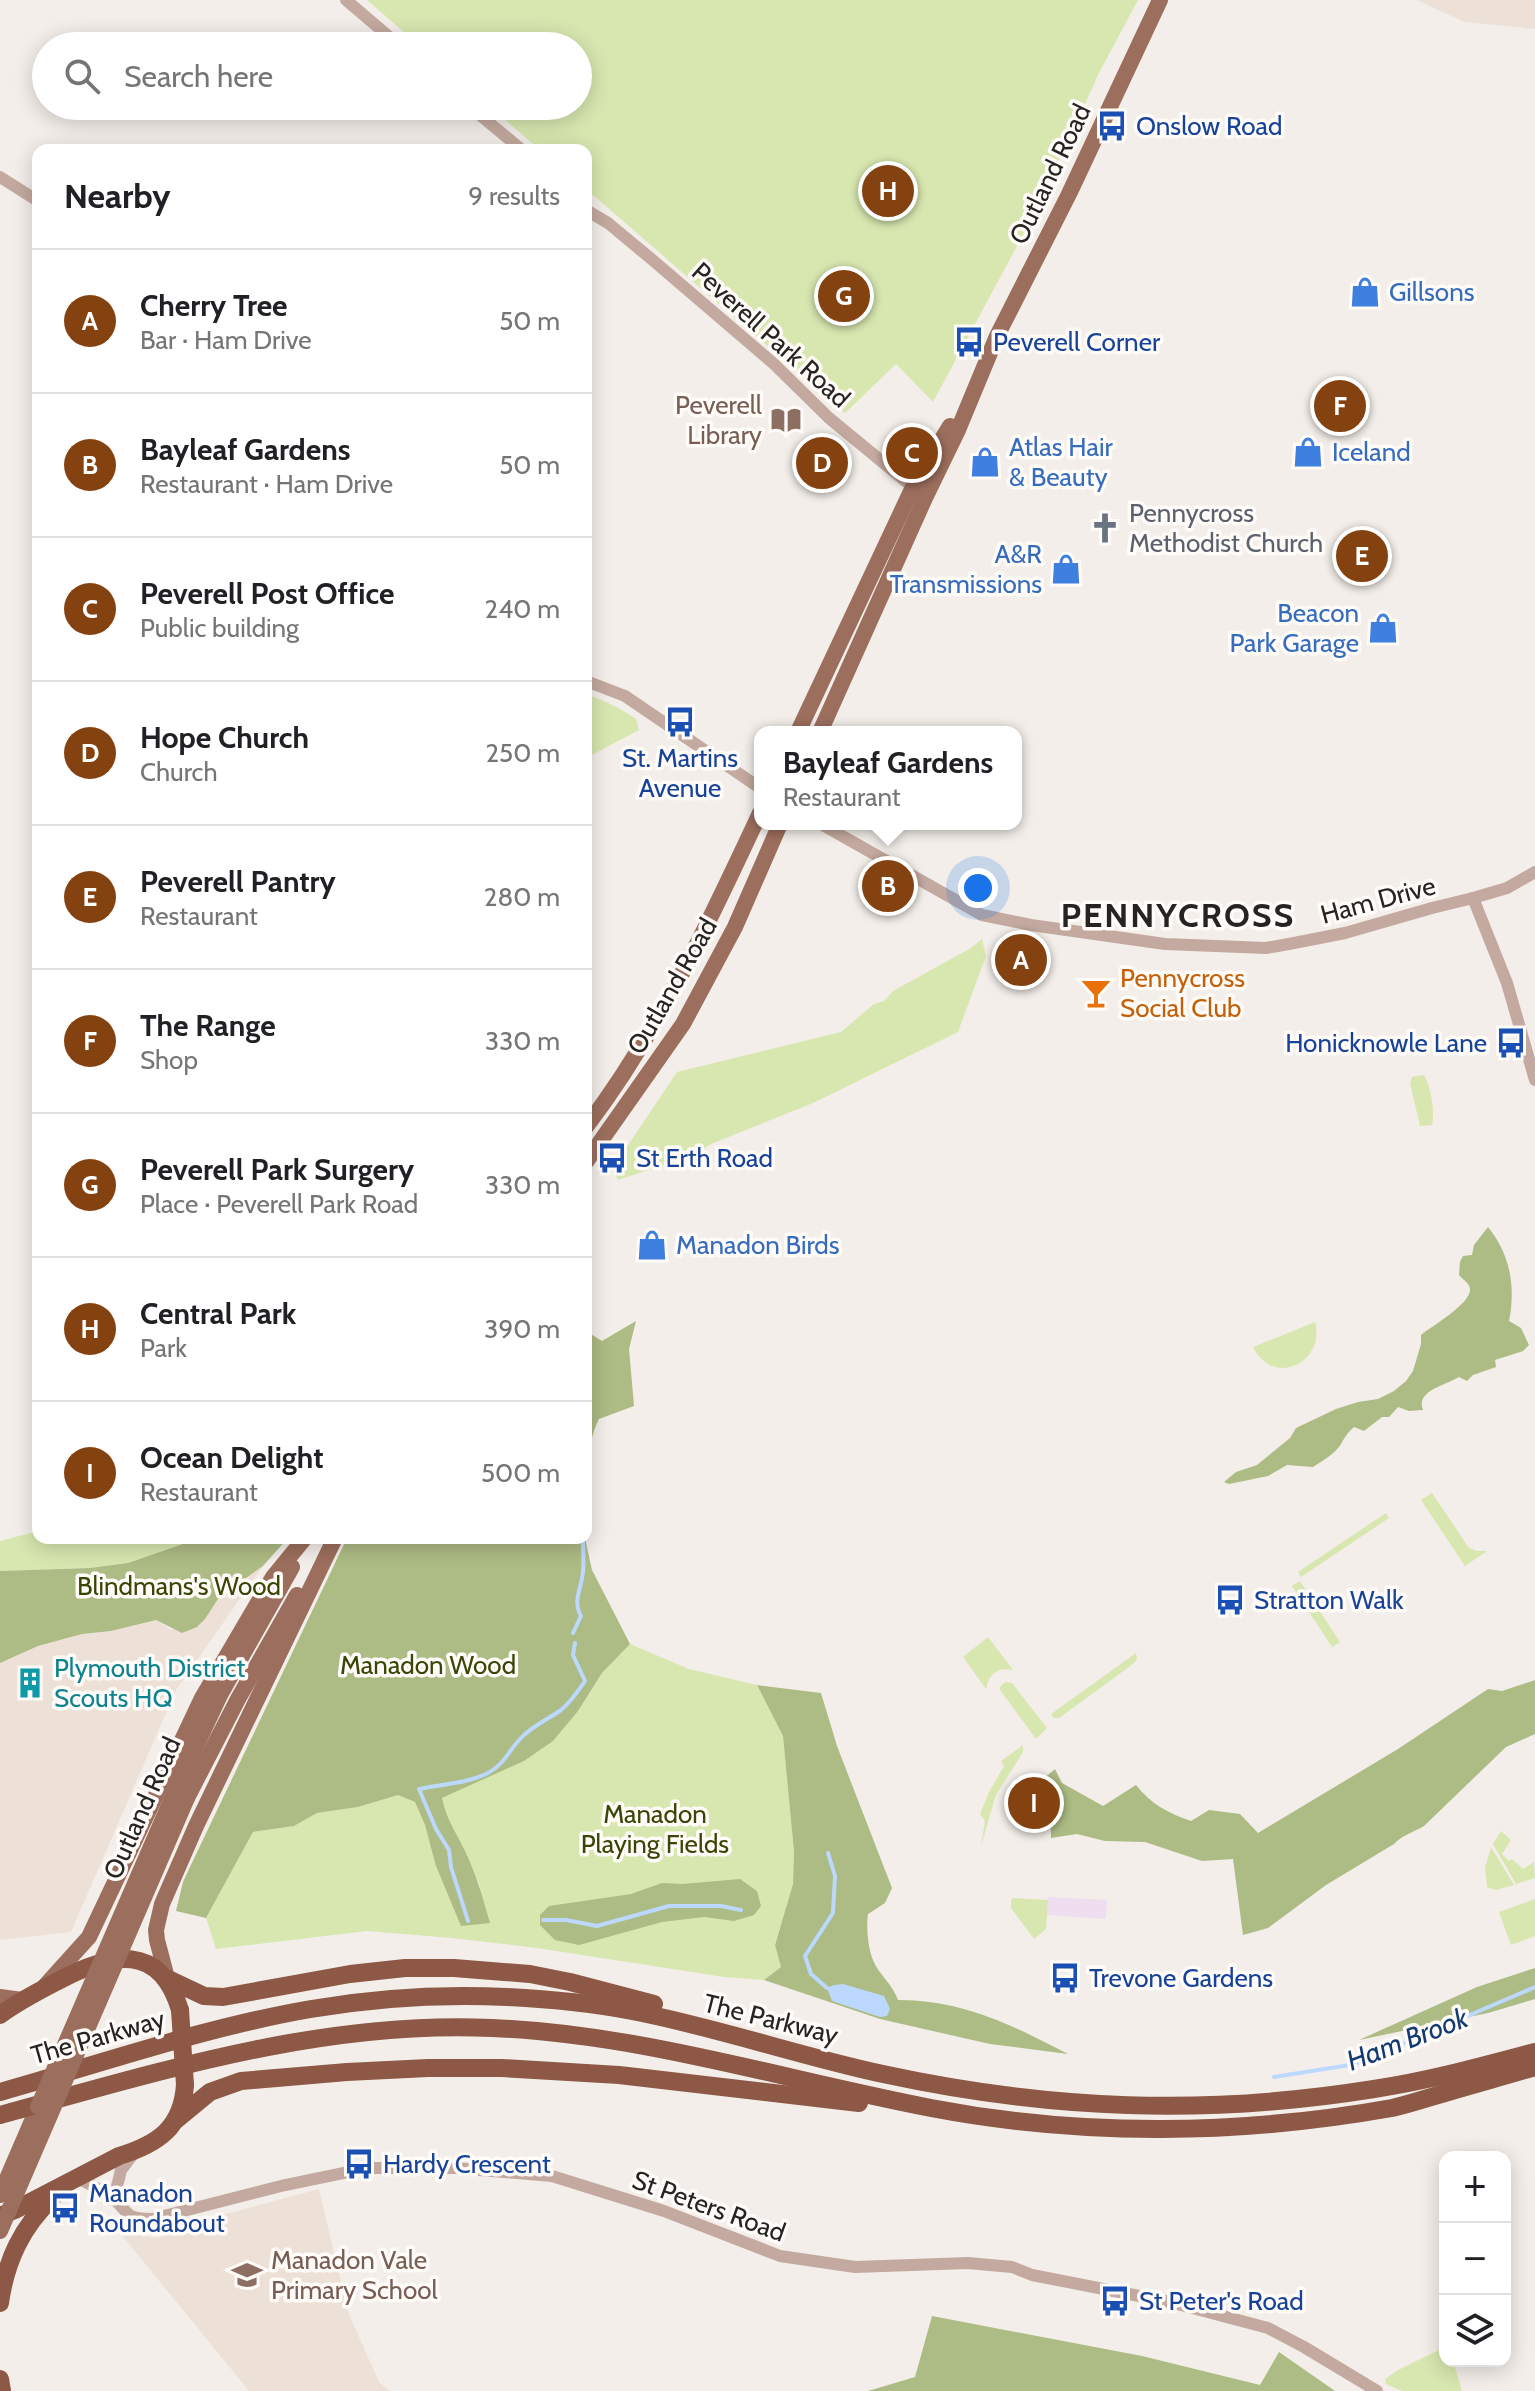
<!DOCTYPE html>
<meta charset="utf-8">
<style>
body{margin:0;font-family:Cabin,sans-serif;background:#f6f6f6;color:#202124}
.controls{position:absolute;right:24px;bottom:24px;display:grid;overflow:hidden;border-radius:16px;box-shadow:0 4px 20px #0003}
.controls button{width:72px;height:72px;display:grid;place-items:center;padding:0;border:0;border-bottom:2px solid #e0e0e0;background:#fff;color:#202124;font:40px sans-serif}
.you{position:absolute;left:978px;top:888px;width:28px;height:28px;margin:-20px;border:6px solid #fff;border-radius:50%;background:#1a73e8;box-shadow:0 0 0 12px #1a73e833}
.badge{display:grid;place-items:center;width:52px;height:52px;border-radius:50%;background:#844210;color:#fff;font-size:26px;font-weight:700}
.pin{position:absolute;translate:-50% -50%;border:4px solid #fff;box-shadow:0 2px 8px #0006}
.popup{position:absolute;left:754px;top:726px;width:268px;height:104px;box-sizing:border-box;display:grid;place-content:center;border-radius:16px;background:#fff;filter:drop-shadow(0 2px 6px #0005);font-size:26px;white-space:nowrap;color:#757577}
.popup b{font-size:30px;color:#202124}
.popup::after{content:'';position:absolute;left:50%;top:100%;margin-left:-16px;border:16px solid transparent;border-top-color:#fff}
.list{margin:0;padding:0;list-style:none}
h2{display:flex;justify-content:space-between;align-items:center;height:104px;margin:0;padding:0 32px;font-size:34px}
h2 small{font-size:26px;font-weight:400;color:#757577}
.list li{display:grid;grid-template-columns:52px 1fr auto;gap:24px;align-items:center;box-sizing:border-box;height:144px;padding:0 32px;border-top:2px solid #e0e0e0}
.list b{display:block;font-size:30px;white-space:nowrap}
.list p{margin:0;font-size:26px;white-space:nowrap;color:#757577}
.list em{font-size:26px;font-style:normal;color:#757577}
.icon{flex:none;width:44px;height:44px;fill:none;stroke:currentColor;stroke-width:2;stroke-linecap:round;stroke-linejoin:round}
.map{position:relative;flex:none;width:1535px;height:2391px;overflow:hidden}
.search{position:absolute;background:#fff;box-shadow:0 4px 20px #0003;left:32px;top:32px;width:560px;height:88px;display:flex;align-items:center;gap:20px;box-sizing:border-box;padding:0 28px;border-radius:44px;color:#757577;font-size:30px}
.panel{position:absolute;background:#fff;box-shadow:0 4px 20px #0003;left:32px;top:144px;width:560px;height:1400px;border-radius:16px}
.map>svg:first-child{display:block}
.built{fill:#ede1d7}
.industrial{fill:#efdef0}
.green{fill:#d8e7b0}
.forest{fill:#adbb84}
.water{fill:#bdd8fe}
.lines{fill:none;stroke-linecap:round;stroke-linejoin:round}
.stream{stroke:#bdd8fe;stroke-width:4}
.minor{stroke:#c3a99f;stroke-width:12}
.major{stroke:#9c6e5d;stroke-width:16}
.highway{stroke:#8d5845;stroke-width:18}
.major-bridge{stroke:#9c6e5d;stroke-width:16}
.highway-bridge{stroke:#8d5845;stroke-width:18}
.labels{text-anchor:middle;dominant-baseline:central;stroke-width:7;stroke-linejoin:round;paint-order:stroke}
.transit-label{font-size:26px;fill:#164399;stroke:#fefbf8;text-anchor:start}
.street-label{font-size:26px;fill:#252422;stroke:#fefbf8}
.shop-label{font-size:26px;fill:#366cbe;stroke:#fefbf8;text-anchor:start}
.education-label{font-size:26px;fill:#785e54;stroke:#fefbf8;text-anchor:end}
.worship-label{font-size:26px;fill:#5b616d;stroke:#fefbf8;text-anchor:start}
.food-label{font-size:26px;fill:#c56008;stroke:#fefbf8;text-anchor:start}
.park-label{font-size:26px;fill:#3a4605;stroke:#fefbf8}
.culture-label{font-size:26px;fill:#0d838f;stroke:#fefbf8;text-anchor:start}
.water-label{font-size:28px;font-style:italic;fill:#123b73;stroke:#fefbf8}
.district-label{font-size:34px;font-weight:bold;letter-spacing:2px;fill:#252422;stroke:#fefbf8}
</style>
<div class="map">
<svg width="1535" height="2391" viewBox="0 0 1535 2391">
<rect width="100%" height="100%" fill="#f3eee9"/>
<g class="built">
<polygon points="1416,0 1535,0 1535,29 1465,22"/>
<polygon points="263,1566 176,1690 71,1932 0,1940 0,1663 38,1646 82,1634 111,1631 156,1620 171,1630 205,1619 220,1596"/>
<polygon points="319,2189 348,2312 379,2382 390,2391 249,2391 120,2233 159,2238 174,2228"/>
</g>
<polygon class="industrial" points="1048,1897 1107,1900 1106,1919 1047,1915"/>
<g class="green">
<polygon points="367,0 1138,0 1099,73 1037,209 933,402 896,364 845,413 586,189 586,150 540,150 489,106 578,106 578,46 420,46"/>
<path d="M586,694C605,701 620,708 636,719L639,730L586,758Z"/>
<polygon points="982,939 986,956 958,1032 813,1103 711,1144 694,1155 618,1180 611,1167 622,1154 677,1072 841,1032 874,1004 884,1001 893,991 971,948"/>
<path d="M1424,1075C1431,1087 1435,1112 1432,1125L1420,1126L1410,1083L1412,1077Z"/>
<path d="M1315,1322C1326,1361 1274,1389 1253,1347Z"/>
<polygon points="1432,1493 1469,1548 1477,1551 1487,1551 1465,1566 1421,1500"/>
<polygon points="1386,1513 1389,1518 1301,1577 1298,1572"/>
<polygon points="38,1531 38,1538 200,1538 128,1563 90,1568 0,1571 0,1541"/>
<polygon points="1300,1581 1340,1642 1332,1647 1292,1586"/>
<path d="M988,1637L1013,1670C997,1667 989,1674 986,1689L963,1657Z"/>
<polygon points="630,1644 689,1669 757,1685 783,1736 794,1852 793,1884 775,1944 781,1967 764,1980 724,1977 537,1948 452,1938 367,1931 216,1949 206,1918 253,1832 294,1826 317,1813 358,1807 398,1795 415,1802 425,1825 481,1889 464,1850 447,1820 442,1798 524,1761 578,1711 602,1673"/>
<polygon points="1136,1653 1137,1659 1133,1664 1059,1718 1054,1718 1051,1714"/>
<polygon points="1005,1682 1012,1683 1047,1728 1036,1739 1000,1690 1000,1687"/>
<polygon points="1023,1745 1023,1752 996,1795 981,1846 985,1821 980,1814 989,1792 1004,1766 1001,1761"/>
<polygon points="1501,1831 1511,1840 1502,1854 1509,1861 1512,1859 1523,1869 1534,1862 1535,1878 1516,1884 1493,1844"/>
<polygon points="1491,1847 1514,1885 1496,1890 1487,1887 1485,1868"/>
<polygon points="1013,1898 1048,1900 1046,1929 1034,1939 1011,1908 1011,1900"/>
<polygon points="1535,1899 1535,1936 1511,1945 1499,1912"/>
<polygon points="1445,2347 1445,2361 1453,2361 1462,2391 1402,2391 1386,2384 1385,2379 1398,2370"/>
</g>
<g class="forest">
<path d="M1488,1227C1510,1254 1516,1287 1509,1321L1521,1328L1529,1345L1523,1351L1495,1360L1496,1367L1473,1375L1467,1381L1459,1377C1446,1385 1415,1391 1423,1410L1409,1411L1398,1407L1389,1417H1382L1364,1431L1354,1427C1347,1433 1345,1437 1341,1444C1335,1454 1322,1461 1313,1467L1287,1465L1268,1476L1229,1484L1224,1482L1236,1472L1257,1465L1290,1438L1296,1428L1336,1409L1358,1402L1378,1399L1394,1391L1406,1381L1413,1371L1421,1344V1335C1432,1326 1470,1304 1470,1290C1471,1284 1463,1280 1459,1275L1460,1262L1463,1256L1472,1255L1474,1245Z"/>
<path d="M636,1321L629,1349L634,1406L599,1419C585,1446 589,1477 586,1507V1331L602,1341Z"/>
<polygon points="200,1538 288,1538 263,1566 220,1596 205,1619 197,1627 182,1633 156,1620 111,1631 82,1634 38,1646 0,1663 0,1571 90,1568 128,1563"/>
<path d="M347,1538H585L592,1570L630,1644L602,1673L578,1711L553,1741L524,1761L442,1798C447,1821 455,1830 465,1851C476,1874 483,1898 490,1923L461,1926L436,1866L425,1825L415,1802L398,1795L358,1807L317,1813L294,1826L253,1832L206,1918L176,1911L183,1882L189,1869Z"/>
<path d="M1535,1680V1734L1506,1747L1424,1826C1414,1832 1402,1835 1394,1844L1326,1885L1268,1928L1243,1935L1233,1859L1202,1861L1145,1842L1105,1841L1077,1834L1051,1838L1050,1796L1042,1780L1055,1769L1062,1783L1103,1806L1136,1785C1151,1804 1168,1813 1191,1821L1209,1810L1240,1814L1258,1833L1398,1749L1488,1689L1502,1691Z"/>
<path d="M757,1685L821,1693L837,1746L892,1888L885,1903L868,1914C866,1926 868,1949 873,1960C878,1974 892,1983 898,2000C963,2000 1012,2025 1068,2054L990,2044L880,2019L764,1980L781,1967L775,1945L793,1884L794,1852L783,1736Z"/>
<polygon points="740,1879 757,1891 761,1906 754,1915 734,1921 704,1917 662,1922 579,1945 555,1940 540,1925 540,1915 549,1906 631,1894 662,1883 682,1884"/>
<polygon points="1535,1968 1535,1999 1488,2013 1359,2040 1477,1987"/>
<polygon points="932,2316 1142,2356 1260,2385 1279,2352 1335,2391 868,2391 915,2377"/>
</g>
<polygon class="water" points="843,1984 884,1996 890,2009 887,2016 880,2017 832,2001 827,1988 834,1985"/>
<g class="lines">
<g class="stream">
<polyline points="586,1463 588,1469 586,1473"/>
<path d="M573,1633L581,1616C572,1600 582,1588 583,1571C584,1560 583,1549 583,1538"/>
<polyline points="543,1920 566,1920 597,1926 669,1906 721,1906 741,1910"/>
<path d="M468,1921L451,1867L449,1850L436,1829L419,1789C442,1784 464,1784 486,1774C503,1766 508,1752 520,1739C532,1726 547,1720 561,1710C571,1702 578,1691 585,1681L573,1655L575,1643"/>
<polyline points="827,1988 811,1974 805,1956 833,1913 835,1876 828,1853"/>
<polyline points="1274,2077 1356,2064 1535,1987"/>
</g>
<g class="minor">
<polyline points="346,0 400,46"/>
<polyline points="469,106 522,150"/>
<polyline points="0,177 38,201"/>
<polyline points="586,210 608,223 649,257 774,364 829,418 919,492"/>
<polyline points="586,681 625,696 760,788"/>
<polyline points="821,824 982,915 1031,925 1165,944 1266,948 1294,943 1345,933 1432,908 1473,898 1507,888 1535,872"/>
<polyline points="1473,898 1507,983 1535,1080"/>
<path d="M76,2178C89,2183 101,2190 112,2198C131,2212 122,2219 152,2219L285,2185L367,2168H456L552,2176L664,2211L780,2256L855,2267L968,2263L1012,2267L1032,2275L1170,2302L1268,2328L1304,2347L1377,2391"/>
<polyline points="114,2199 121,2170 134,2153"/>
</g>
<g class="major">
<polyline points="798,732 913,487 950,426"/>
<polyline points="820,732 925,498 958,430 997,336 1069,194 1160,0"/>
<path d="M586,1127C659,1031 709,922 760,813"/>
<polyline points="586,1162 683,1024 735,927 780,824"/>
<polyline points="176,1789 220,1695 292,1567"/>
<polyline points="187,1798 238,1699 297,1595"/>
<polyline points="167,1978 157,1940 156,1930 162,1904 196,1826 335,1538"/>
<polyline points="43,1988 89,1937 202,1698 273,1577 305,1538"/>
<polyline points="0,1997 22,2000"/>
<polyline points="0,2195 38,2107"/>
</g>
<g class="highway">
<polyline points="168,1979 204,1996 223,1997 350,1974 405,1968 454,1968 530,1974 570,1982 654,2004"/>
<path d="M0,2015C19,2001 39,1991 60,1980C111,1953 160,1942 180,2010"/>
<path d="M0,2092C103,2063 206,2027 311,2009C375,1998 442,1994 507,1997C548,1999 591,2003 632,2011C716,2027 799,2056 883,2074C1049,2110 1206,2116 1374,2089C1428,2081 1482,2066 1535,2052"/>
<path d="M0,2115C161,2071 323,2020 492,2028C641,2034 785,2080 931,2108C1082,2137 1241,2135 1392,2108C1410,2104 1427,2098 1445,2093C1475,2084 1505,2076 1535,2067"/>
<polyline points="176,2120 210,2092 241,2081 347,2072 428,2068 502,2068 619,2075 859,2103"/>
<path d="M0,2216L15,2210L119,2156C158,2144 182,2128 185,2085"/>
<path d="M0,2303C6,2260 22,2227 53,2197"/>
<polyline points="0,2379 2,2391"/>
</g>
<g class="major-bridge">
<polyline points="38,2107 176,1789"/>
<polyline points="0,2231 187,1798"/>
</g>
<polyline class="highway-bridge" points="180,2010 185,2085"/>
</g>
<defs>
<g id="bus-bare" transform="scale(2.4)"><path d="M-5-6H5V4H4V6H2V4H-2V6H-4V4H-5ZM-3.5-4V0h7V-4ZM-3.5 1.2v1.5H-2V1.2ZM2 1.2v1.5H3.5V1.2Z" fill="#1a4fb4" stroke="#fefbf8" stroke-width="2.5" paint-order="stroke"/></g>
<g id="shop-bare" transform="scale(2.4)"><path d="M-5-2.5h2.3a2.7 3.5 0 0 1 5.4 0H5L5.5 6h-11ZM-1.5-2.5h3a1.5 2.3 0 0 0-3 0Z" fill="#3f7fe0" stroke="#fefbf8" stroke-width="2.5" paint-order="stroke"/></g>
<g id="library-bare" transform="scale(2.4)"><path d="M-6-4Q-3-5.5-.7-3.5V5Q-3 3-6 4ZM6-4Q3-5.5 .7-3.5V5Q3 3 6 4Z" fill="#8d6e63" stroke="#fefbf8" stroke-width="2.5" paint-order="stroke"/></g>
<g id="church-bare" transform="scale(2.4)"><path d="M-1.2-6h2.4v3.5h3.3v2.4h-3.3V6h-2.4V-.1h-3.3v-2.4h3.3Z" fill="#6b7280" stroke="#fefbf8" stroke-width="2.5" paint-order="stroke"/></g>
<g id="bar-bare" transform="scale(2.4)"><path d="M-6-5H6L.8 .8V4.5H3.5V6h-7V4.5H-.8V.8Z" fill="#e8710a" stroke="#fefbf8" stroke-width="2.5" paint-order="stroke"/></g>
<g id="building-bare" transform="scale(2.4)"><path d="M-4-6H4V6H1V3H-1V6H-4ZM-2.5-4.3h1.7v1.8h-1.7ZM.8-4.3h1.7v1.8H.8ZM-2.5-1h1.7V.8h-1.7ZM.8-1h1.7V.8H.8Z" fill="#0f9aa8" stroke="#fefbf8" stroke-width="2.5" paint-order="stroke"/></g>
<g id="school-bare" transform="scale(2.4)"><path d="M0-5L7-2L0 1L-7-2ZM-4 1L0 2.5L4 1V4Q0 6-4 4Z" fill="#8d6e63" stroke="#fefbf8" stroke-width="2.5" paint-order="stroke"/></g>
</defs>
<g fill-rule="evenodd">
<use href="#bus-bare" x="1112" y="126"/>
<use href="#shop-bare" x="1365" y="292"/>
<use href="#bus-bare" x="969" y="342"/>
<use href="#library-bare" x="786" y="420"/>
<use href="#shop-bare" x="1308" y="452"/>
<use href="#shop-bare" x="985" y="462"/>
<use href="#church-bare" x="1105" y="528"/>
<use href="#shop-bare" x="1066" y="569"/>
<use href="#shop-bare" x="1383" y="628"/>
<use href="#bus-bare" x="680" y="722"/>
<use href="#bar-bare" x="1096" y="993"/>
<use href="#bus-bare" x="1511" y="1043"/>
<use href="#bus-bare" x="612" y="1158"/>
<use href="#shop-bare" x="652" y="1245"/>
<use href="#bus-bare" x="1230" y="1600"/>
<use href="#building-bare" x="30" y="1683"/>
<use href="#bus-bare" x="1065" y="1978"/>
<use href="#bus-bare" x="359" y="2164"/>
<use href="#bus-bare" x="65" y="2208"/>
<use href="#school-bare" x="247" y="2275"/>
<use href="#bus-bare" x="1115" y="2301"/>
</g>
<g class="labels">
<g class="transit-label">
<text x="1136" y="126">Onslow Road</text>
<text x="993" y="342">Peverell Corner</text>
<text x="680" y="758" text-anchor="middle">St. Martins<tspan x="680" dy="30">Avenue</tspan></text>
<text x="1487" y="1043" text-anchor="end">Honicknowle Lane</text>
<text x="636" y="1158">St Erth Road</text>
<text x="1254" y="1600">Stratton Walk</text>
<text x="1089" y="1978">Trevone Gardens</text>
<text x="383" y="2164">Hardy Crescent</text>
<text x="89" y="2193">Manadon<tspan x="89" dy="30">Roundabout</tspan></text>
<text x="1139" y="2301">St Peter's Road</text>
</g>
<g class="street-label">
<text transform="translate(1050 174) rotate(-64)">Outland Road</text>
<text transform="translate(771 335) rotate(42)">Peverell Park Road</text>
<text transform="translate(1378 900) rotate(-15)">Ham Drive</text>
<text transform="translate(672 986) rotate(-60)">Outland Road</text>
<text transform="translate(142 1808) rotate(-66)">Outland Road</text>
<text transform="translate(771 2019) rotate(14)">The Parkway</text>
<text transform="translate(98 2037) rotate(-16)">The Parkway</text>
<text transform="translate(709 2206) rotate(20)">St Peters Road</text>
</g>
<g class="shop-label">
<text x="1389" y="292">Gillsons</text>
<text x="1009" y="447">Atlas Hair<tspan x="1009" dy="30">&amp; Beauty</tspan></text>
<text x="1332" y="452">Iceland</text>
<text x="1042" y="554" text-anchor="end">A&amp;R<tspan x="1042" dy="30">Transmissions</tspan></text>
<text x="1359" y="613" text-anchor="end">Beacon<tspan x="1359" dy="30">Park Garage</tspan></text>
<text x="676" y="1245">Manadon Birds</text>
</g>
<g class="education-label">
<text x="762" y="405">Peverell<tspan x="762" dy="30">Library</tspan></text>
<text x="271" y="2260" text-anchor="start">Manadon Vale<tspan x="271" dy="30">Primary School</tspan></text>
</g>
<g class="worship-label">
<text x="1129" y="513">Pennycross<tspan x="1129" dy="30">Methodist Church</tspan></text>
</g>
<g class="food-label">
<text x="1120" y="978">Pennycross<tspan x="1120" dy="30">Social Club</tspan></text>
</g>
<g class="park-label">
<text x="179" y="1586">Blindmans's Wood</text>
<text x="428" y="1665">Manadon Wood</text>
<text x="655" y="1814">Manadon<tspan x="655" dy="30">Playing Fields</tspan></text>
</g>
<g class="culture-label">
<text x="54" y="1668">Plymouth District<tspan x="54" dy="30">Scouts HQ</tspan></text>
</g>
<g class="water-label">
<text transform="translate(1407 2039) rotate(-21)">Ham Brook</text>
</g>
<g class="district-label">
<text x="1178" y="915">PENNYCROSS</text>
</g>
</g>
</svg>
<div class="controls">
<button>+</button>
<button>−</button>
<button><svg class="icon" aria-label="layers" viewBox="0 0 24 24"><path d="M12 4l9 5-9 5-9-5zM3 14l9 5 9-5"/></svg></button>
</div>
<div class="you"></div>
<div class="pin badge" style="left:1021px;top:960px">A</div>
<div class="pin badge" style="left:888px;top:886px">B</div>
<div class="popup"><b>Bayleaf Gardens</b>Restaurant</div>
<div class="pin badge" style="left:912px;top:453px">C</div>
<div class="pin badge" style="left:822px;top:463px">D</div>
<div class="pin badge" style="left:1362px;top:556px">E</div>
<div class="pin badge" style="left:1340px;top:406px">F</div>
<div class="pin badge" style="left:844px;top:296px">G</div>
<div class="pin badge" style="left:888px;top:191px">H</div>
<div class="pin badge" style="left:1034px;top:1803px">I</div>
<div class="search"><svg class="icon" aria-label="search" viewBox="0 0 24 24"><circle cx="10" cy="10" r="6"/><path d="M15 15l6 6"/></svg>Search here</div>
<section class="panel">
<h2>Nearby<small>9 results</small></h2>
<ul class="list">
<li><span class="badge">A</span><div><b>Cherry Tree</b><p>Bar · Ham Drive</p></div><em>50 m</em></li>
<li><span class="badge">B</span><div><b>Bayleaf Gardens</b><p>Restaurant · Ham Drive</p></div><em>50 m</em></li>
<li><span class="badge">C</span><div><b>Peverell Post Office</b><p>Public building</p></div><em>240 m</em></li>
<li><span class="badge">D</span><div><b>Hope Church</b><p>Church</p></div><em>250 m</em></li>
<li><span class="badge">E</span><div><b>Peverell Pantry</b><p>Restaurant</p></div><em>280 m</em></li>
<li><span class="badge">F</span><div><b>The Range</b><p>Shop</p></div><em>330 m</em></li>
<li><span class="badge">G</span><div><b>Peverell Park Surgery</b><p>Place · Peverell Park Road</p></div><em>330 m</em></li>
<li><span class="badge">H</span><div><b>Central Park</b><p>Park</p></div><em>390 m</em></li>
<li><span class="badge">I</span><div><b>Ocean Delight</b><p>Restaurant</p></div><em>500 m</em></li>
</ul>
</section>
</div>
